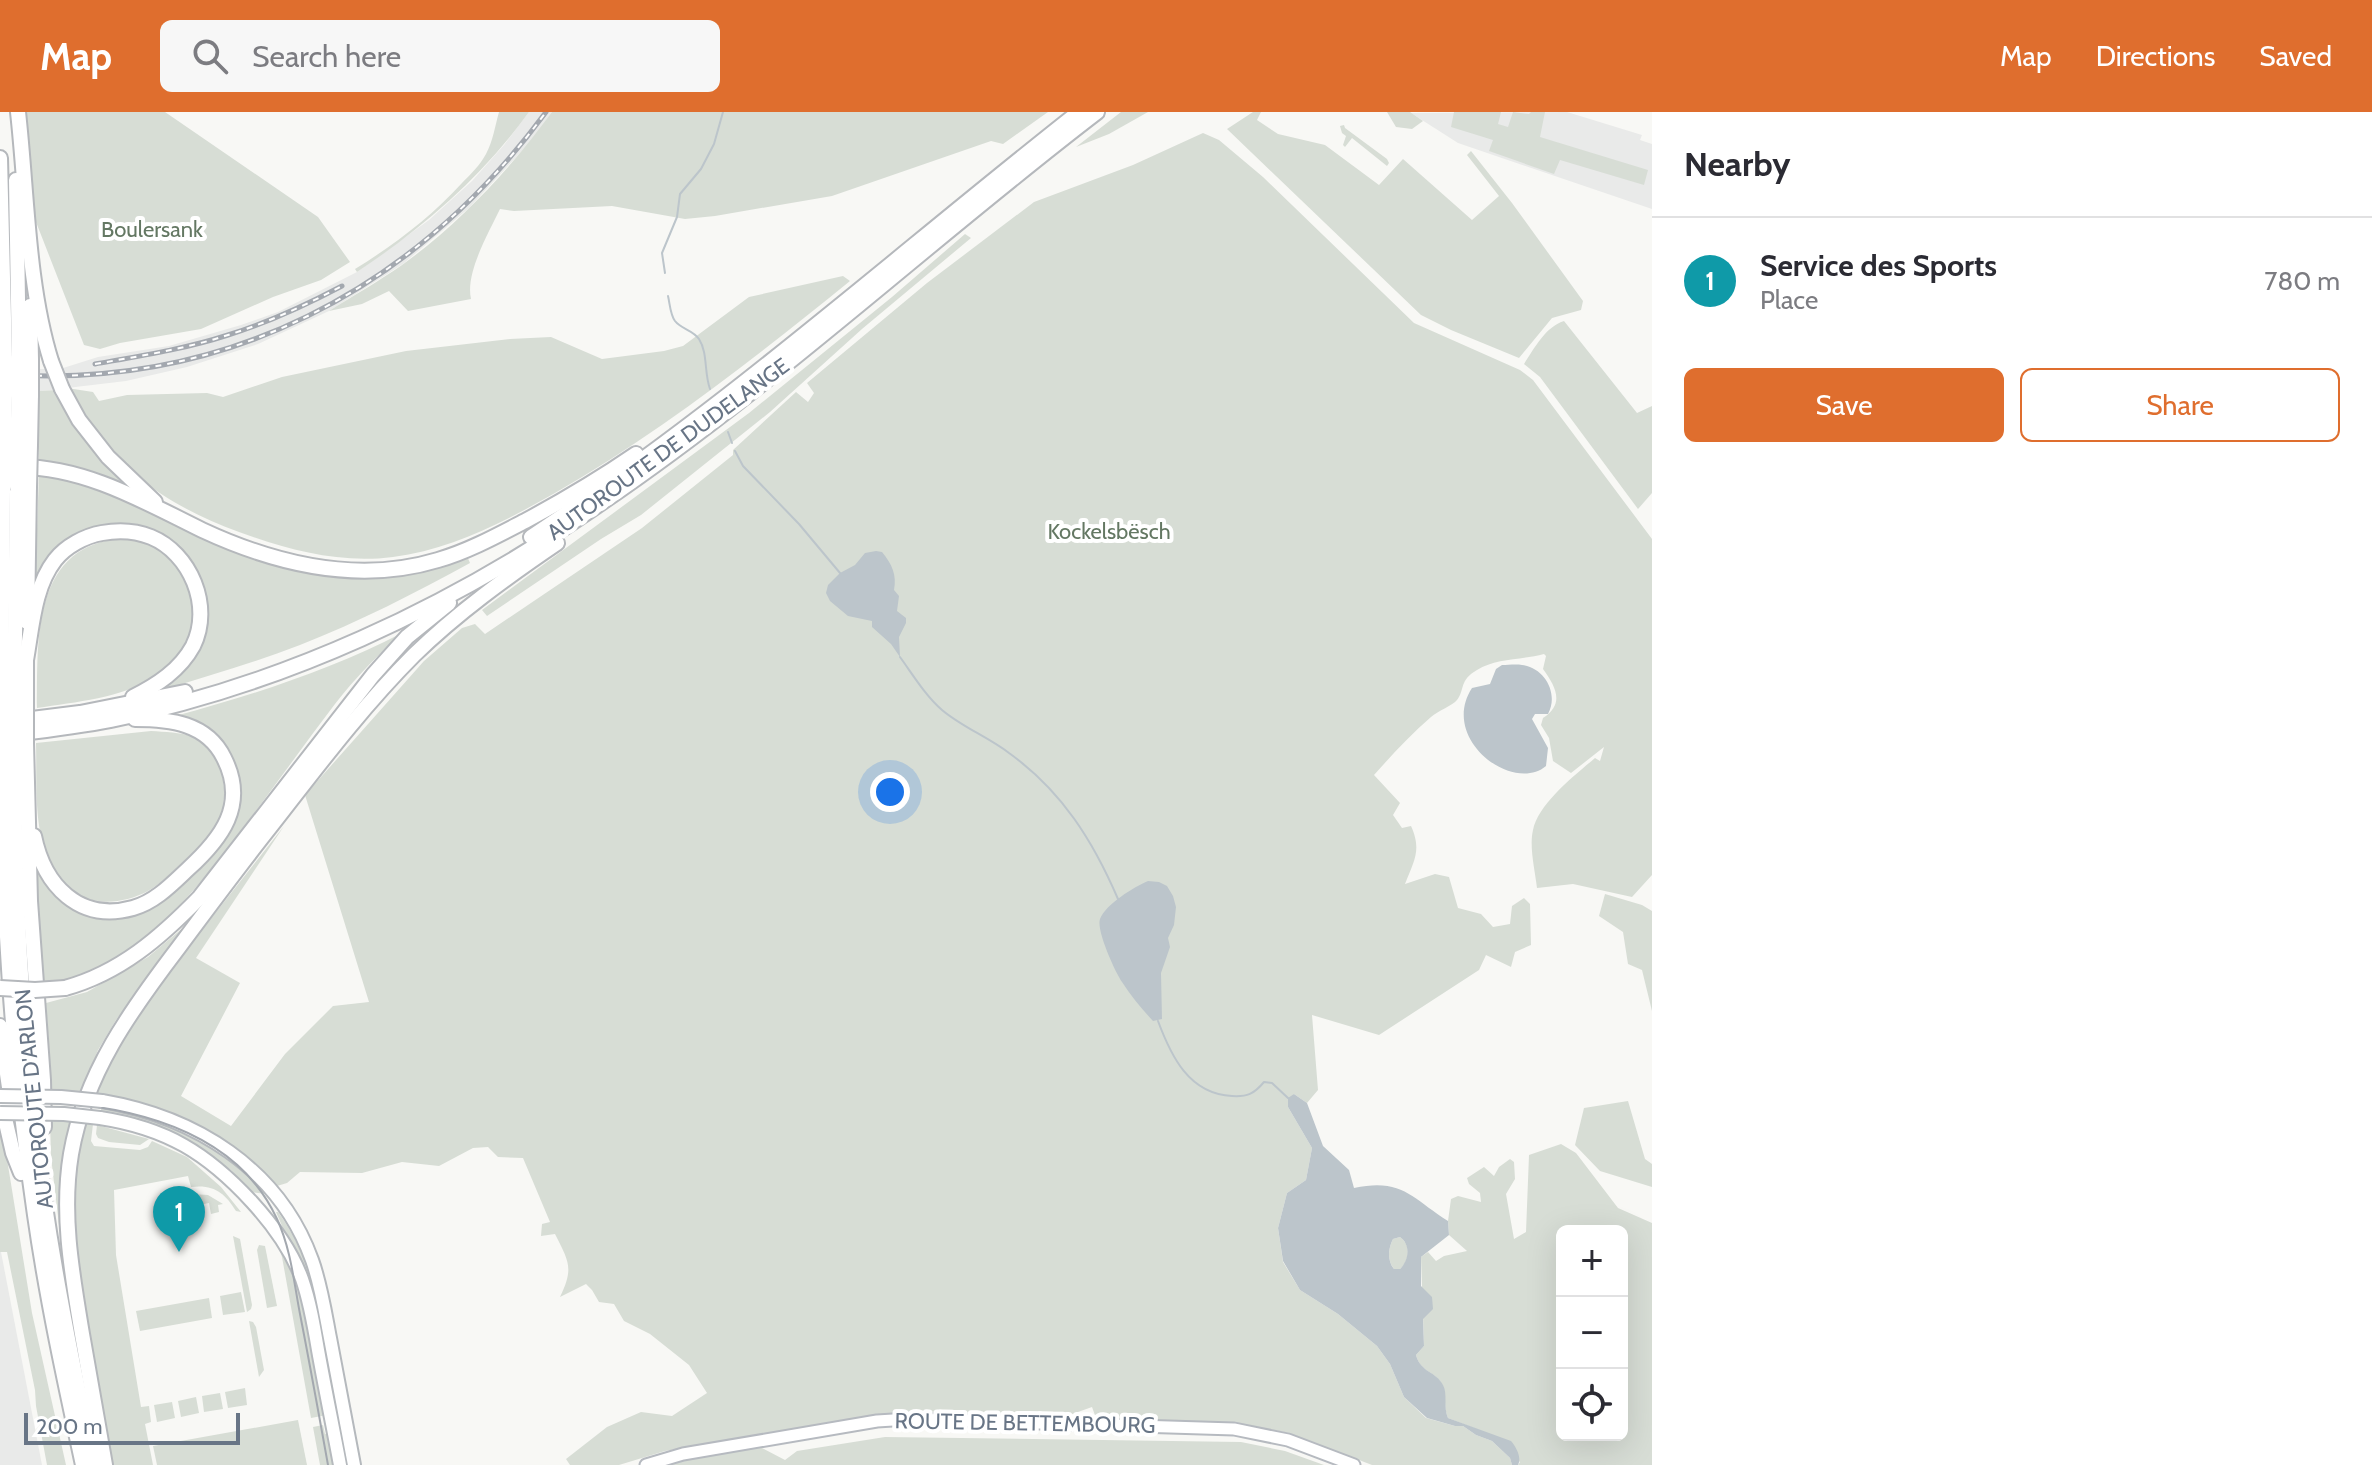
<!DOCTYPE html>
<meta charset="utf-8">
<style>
body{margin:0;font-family:Cabin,sans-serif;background:#f7f7f7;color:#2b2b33}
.controls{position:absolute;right:24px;bottom:24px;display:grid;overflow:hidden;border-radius:12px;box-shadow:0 8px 32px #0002}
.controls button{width:72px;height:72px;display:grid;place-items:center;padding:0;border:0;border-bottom:2px solid #e1e1e2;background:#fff;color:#2b2b33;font:40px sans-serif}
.scale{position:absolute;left:24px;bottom:20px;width:216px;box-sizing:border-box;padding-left:8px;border:4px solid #687586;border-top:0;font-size:22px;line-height:28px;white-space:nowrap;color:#687586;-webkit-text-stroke:6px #fff;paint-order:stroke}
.you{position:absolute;left:890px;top:680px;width:28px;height:28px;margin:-20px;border:6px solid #fff;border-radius:50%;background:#1a73e8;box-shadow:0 0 0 12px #1a73e833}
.badge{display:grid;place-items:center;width:52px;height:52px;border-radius:50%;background:#df6e2e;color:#fff;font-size:26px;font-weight:700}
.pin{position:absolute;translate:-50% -66px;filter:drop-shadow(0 2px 4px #0008)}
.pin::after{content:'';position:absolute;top:42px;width:28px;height:24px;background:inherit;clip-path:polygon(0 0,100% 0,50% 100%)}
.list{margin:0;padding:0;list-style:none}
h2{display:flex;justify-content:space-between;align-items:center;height:104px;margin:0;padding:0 32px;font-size:34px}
h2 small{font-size:26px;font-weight:400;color:#7c7c81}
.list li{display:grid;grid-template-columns:52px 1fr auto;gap:24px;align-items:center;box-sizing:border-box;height:128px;padding:0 32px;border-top:2px solid #e1e1e2}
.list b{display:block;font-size:30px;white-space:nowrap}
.list p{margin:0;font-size:26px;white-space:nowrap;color:#7c7c81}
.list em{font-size:26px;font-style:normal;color:#7c7c81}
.actions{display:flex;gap:16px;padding:24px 32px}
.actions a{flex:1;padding:18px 0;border:2px solid #df6e2e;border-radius:12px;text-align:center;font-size:28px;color:#df6e2e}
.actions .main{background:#df6e2e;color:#fff}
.icon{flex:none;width:44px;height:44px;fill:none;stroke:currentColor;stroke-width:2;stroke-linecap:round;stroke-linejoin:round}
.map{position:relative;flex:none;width:1652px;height:1353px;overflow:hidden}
header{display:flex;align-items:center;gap:48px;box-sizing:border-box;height:112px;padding:0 40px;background:#df6e2e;color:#fff}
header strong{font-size:38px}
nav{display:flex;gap:44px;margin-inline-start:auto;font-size:28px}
.search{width:560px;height:72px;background:#f7f7f7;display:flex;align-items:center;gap:20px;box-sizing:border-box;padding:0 28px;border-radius:12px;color:#7c7c81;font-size:30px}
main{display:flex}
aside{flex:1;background:#fff}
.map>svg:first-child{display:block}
.built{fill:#e9eae9}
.green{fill:#d7ddd5;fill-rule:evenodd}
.water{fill:#bcc5cb;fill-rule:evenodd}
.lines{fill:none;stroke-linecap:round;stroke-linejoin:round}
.stream{stroke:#bcc5cb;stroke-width:2}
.secondary-casing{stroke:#b6bac0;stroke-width:15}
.primary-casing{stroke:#b5b9bd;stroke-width:16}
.motorway-casing{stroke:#b5b8bc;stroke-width:18}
.secondary{stroke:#fff;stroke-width:11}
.primary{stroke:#fff;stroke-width:12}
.motorway{stroke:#fff;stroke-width:14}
.tram{stroke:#a3a8af;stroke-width:2}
.rail-casing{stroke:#a3a8af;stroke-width:5}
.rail{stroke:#fff;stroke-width:2;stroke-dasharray:6;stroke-linecap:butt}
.primary-bridge-casing{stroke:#b5b9bd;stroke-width:16;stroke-linecap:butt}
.motorway-bridge-casing{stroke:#b5b8bc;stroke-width:18;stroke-linecap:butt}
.primary-bridge{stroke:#fff;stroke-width:12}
.motorway-bridge{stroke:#fff;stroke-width:14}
.labels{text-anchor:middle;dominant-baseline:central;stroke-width:8;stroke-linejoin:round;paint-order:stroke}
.park-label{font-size:22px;fill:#647863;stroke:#fff}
.street-label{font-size:22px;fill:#687586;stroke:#fff}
</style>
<header>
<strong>Map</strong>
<div class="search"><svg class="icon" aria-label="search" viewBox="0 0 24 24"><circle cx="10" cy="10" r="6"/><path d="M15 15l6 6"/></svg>Search here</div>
<nav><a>Map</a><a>Directions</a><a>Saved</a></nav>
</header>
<main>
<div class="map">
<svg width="1652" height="1353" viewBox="0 0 1652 1353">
<rect width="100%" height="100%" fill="#f8f8f5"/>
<g class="built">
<polygon points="529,0 552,0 533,27 469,96 403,152 329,199 258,232 187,255 126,269 67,276 60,257 98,245 169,234 241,213 278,200 357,160 429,108 472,69 504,33"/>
<polygon points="1567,0 1642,23 1640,28 1652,32 1652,97 1458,31 1411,1"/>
<polygon points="39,257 49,257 58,278 38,279"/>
<polygon points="0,1140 1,1140 42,1353 0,1353"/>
</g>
<g class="green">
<polygon points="24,0 165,0 318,105 350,150 321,168 273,185 201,217 120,231 100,237 84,233 36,110"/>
<path d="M499,0H529C482,65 423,116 357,160L355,157C394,133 431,105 462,71C471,62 480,53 486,42C493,29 495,14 499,0Z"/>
<path d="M552,0H1048L1003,32L991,29L832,84L715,104L685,107L612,94L514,99L500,97C489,120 465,161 471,187L408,199L389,179L362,192L329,199C353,184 379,169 402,153C459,112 511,56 552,0Z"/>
<polygon points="1121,0 1148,0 1109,22 1076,35"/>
<polygon points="1253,0 1261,0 1257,8 1278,22 1325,33 1379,73 1403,47 1472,108 1499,84 1467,43 1471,39 1512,91 1583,189 1581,198 1552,206 1519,246 1451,218 1421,203 1227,17"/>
<polygon points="1387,0 1410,0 1423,9 1412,17 1396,15"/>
<polygon points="1454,0 1501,0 1498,12 1508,15 1513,0 1529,2 1531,0 1545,0 1540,25 1648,58 1644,73 1560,48 1554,62 1489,39 1493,28 1451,15"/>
<polygon points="1344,13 1345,16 1387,47 1389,51 1387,54 1352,26 1345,35 1343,33 1346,24 1342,21 1340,14"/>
<path d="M1203,21L1219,28L1263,65L1414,211L1520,258L1533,268L1652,427V763L1632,785L1573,772L1537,776C1535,758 1529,735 1533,718C1538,692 1575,663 1595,646L1600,649L1604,635L1571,661L1553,649L1549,626L1541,613L1543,606C1565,592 1556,575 1543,557L1546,544L1544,542C1522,548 1496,546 1477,558C1459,568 1465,578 1457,588C1453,593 1438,599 1431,605C1410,623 1392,643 1374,663L1400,691L1393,703L1402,716L1411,714C1422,738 1414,749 1405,772L1435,762L1449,765L1458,796L1481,802L1493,815L1510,812L1512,794L1524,786L1530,792L1531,833L1515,840L1511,855L1486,843L1479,858L1379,923L1312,903L1318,978L1307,991L1294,982L1288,995L1312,1036L1306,1068L1287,1081L1278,1116L1283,1150L1300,1178L1338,1202L1377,1234L1390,1252L1404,1285L1426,1306L1455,1314H1463L1476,1323L1492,1329L1510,1346L1512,1353H1372L1289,1321L1238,1311L1096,1306L1092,1295L1064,1305L906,1300L875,1303L665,1339L619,1353H570L566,1347L607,1315L641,1300L672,1304L707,1281L689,1253L650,1222L624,1209L614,1192L599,1190L592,1178L586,1172L560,1185C574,1156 569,1150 555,1122L541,1124L542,1112L550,1110L523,1046L498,1045L488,1035L473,1036L439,1054L402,1050L362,1061L300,1060L287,1071L277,1074L270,1072L241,1044L93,982L109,947L156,876L284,714L196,846L240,871L181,984L231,1014L285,942L333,894L369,890L305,683L424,549L462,516L475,512L485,522L642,416L733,343V338L796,280L808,290L814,281L807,271L927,171L1034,90L1133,53Z"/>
<polygon points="965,122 971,126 862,217 770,300 641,403 601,427 487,504 482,498 749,301 892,185"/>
<path d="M843,164L850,169C756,245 661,320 555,381C504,410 452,437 393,445C340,452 288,438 239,420C180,399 126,365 88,313C80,302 74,288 67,276L93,280L99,289L127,283L207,281L223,285L282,265L406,239L510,227L551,225L602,247L664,239L683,234L749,185Z"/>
<path d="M1564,209L1637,301L1652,294V381L1638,397L1540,265L1524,252C1534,237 1545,215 1564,209Z"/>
<polygon points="58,278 130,374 129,376 39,351 38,279"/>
<path d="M39,361L65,365L335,462L467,444L470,451C415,481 359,510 300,533C256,550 211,563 166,577V572L204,515L182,440L96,416L35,474Z"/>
<path d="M116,427C128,427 140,428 152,433C205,459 205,536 156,565C121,586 76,590 37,596C38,531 31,438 116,427Z"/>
<path d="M402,521C378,543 355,566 335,592C303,634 272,678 240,720C190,786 131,861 43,873L36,751C54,802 101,817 149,797L239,694C240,666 233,630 205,616C196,611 185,608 175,604C253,583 330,558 402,521Z"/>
<path d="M151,619C165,620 180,620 193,625C226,640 232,688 215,716C208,728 196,738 186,747C174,758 162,771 148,779C112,798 68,793 50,752C33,716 37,669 36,631Z"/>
<polygon points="1605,782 1642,793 1652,799 1652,899 1642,858 1628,852 1623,820 1599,804"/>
<polygon points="184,815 116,908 98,938 81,981 52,978 46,891 87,880 148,845"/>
<polygon points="1628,989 1645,1047 1652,1052 1652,1075 1600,1059 1575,1033 1584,996"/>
<polygon points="102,993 167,1009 235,1049 266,1082 251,1080 231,1058 184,1027 100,1002"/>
<polygon points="0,1004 32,1201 66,1353 47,1353 36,1294 35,1278 7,1140 0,1140"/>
<polygon points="50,1008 73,1010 61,1113 59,1113 51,1045"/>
<path d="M84,1011L93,1012L91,1029L94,1034L140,1038L148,1035L152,1029L187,1045L221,1075L241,1100L236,1099C225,1081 214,1072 191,1075L188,1064L114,1078L116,1143L141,1295L149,1294L151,1310L145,1312L153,1353H111L74,1133V1060Z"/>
<polygon points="97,1013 149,1027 140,1033 109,1030 98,1026 96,1022"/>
<path d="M1561,1032L1576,1041L1618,1096L1652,1111V1353H1518L1520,1350L1484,1320L1448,1306C1443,1295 1447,1282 1442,1272C1435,1259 1421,1261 1416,1243L1424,1234L1421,1145L1428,1140L1436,1149L1444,1144L1467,1139L1449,1123L1448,1109L1451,1087L1458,1084L1481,1090L1480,1081L1469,1072L1467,1066L1484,1055L1494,1064L1499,1055L1510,1047L1514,1050L1515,1067L1506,1082L1514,1127L1526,1120L1529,1043ZM1562,1119H1622V1323H1562Z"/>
<polygon points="192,1082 208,1083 223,1092 218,1093 219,1100 211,1102 209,1091 194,1094"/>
<path d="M276,1100H278C322,1160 327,1239 342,1310L336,1311L289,1130Z"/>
<polygon points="260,1109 262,1109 278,1127 300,1170 327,1303 311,1306 282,1145 277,1128"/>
<polygon points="233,1124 240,1127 252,1193 251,1197 247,1200"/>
<path d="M1400,1125C1411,1133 1410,1148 1400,1157H1394C1387,1148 1388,1137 1393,1127Z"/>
<polygon points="259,1133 265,1134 277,1194 267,1196 257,1138"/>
<polygon points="241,1180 245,1200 223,1203 220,1184"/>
<polygon points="209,1186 212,1206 140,1219 136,1199"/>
<polygon points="249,1209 253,1210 256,1215 264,1258 259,1265"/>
<polygon points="245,1276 247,1293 228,1296 225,1280"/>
<polygon points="220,1281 223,1297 204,1300 202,1284"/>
<polygon points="196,1285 199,1301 181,1305 178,1289"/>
<polygon points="172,1290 175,1306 157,1310 154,1293"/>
<polygon points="298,1308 307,1353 157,1353 153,1334"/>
<polygon points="323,1313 325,1322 331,1321 336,1353 320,1353 313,1315"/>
<polygon points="885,1325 1241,1330 1285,1339 1324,1353 663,1353 684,1347 760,1335 785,1348 797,1339"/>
</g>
<g class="water">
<path d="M876,439L882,440C892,452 897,463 894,478L899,484L897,499L906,506V511L899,525L900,545L891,532L872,515V509L848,504L830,489L826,481L828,473L840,461L855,453L865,441Z"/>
<path d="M1502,553C1508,553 1516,552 1522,553C1545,556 1559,582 1548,602H1535L1532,607L1548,636L1546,654C1513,682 1439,627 1472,576L1490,572L1496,557Z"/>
<path d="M1148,769L1159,770L1167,774L1173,784L1176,795L1174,813L1168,826L1170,835L1161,861L1162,907L1153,909C1142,897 1131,884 1122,870C1115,860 1096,818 1100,807C1106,792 1134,775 1148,769Z"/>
<path d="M1294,982L1307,991L1323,1034L1349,1058L1354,1076C1403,1066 1411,1086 1448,1109L1449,1123L1421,1145V1174L1432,1185L1433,1197L1423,1207L1424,1234L1416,1243C1421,1261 1436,1259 1443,1273C1448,1282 1443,1295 1448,1306L1511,1329C1516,1335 1522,1345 1518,1353H1512L1510,1346L1492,1329L1476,1323L1463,1314H1455L1427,1306L1404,1285L1390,1252L1377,1234L1338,1202L1300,1178L1283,1149L1278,1116L1287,1081L1306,1068L1312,1036L1288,995V986ZM1400,1125C1411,1133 1409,1148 1400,1157H1394C1387,1148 1388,1137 1393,1127Z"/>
</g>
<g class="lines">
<g class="stream">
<polyline points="665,161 662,141 677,105 680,82 701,57 714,32 723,0"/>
<path d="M668,184C670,192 670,202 675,209C681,217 693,218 699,227C708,241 704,261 710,277"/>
<polyline points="728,320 732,331"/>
<polyline points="735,339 743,354 799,412 840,461"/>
<path d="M900,545C913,563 925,583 942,598C962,615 988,625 1009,641C1062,679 1093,729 1118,787"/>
<path d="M1158,909C1171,944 1189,982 1232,984C1247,985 1254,982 1264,970L1272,971L1288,986"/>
</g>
<g class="secondary-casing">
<polyline id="secondary" points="646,1353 683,1342 877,1309 909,1307 1234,1317 1288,1328 1354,1353"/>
</g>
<g class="primary-casing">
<g id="primary">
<path d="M102,989C195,1005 279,1056 312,1148C321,1173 325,1200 330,1226C338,1268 346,1311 354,1353"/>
<path d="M100,1006C166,1016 207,1041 252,1090C273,1113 291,1137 302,1167C310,1190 314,1214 318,1238C325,1277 333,1315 340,1353"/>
</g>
</g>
<g class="motorway-casing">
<g id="motorway">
<path d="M18,0C27,80 27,172 51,249"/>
<polyline points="0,46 5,247"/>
<polyline points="16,68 19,247"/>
<polyline points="30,194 31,248"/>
<polyline points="62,277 79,308 108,345 155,390"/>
<polyline points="17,332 19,282"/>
<polyline points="4,333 5,282"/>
<polyline points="30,333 31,283"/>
<path d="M20,355C85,355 145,390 202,418C275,452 359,472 438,448C469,439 498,423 527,408C564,388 601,366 636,342"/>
<path d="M531,425C725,298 897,143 1079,0"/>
<polyline points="27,510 29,375"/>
<path d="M26,548C32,515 34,475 55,448C66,434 85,424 102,421C118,418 136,419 151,425C190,441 213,494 193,534C180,558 157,573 133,585"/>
<polyline points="26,596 26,539"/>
<polyline points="14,598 17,375"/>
<polyline points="1,599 3,378"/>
<polyline points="16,609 80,601 185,580"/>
<path d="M16,622C48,618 80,614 111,608C283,573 447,496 592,397C770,277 927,130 1097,0"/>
<polyline points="26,631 30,789 43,968 44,1015"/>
<path d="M14,632C14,761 20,891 35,1019C48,1131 70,1242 94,1353"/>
<path d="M1,633C2,791 12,947 35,1103C47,1187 65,1270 83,1353"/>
<path d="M34,724C44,773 79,811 133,796C155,790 172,772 188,757C221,727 248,693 224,646C207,611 170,607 135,607"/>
<path d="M65,876C120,861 161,825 199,786L373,563L407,525L449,491"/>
<polyline points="0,914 11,989"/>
<polyline points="1,989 13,1041 21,1061"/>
<path d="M105,1353C97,1309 90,1266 82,1222C72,1162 61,1102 71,1042C85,961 131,898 179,835C208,796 237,757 267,719C314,659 360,597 414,543C457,501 507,465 557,431"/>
</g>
</g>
<use href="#secondary" class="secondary"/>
<use href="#primary" class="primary"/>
<use href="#motorway" class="motorway"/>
<path class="tram" d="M0,991C99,986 231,1006 277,1107C291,1137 294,1171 300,1202C310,1253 319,1303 328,1353"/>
<g class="rail-casing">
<g id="rail">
<path d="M95,252C140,244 185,237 228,223C267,211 306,193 342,174"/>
<path d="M0,262C223,279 415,178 546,0"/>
</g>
</g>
<use href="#rail" class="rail"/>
<g class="primary-bridge-casing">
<g id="primary-bridge">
<polyline points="0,984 61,985 102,989"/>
<polyline points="0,1001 64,1002 100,1006"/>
</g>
</g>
<g class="motorway-bridge-casing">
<g id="motorway-bridge">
<polyline points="5,247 5,282"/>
<polyline points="51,249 62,277"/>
<polyline points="19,282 19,247"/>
<polyline points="31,283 31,248"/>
<polyline points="17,375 17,332"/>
<polyline points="29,375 30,333"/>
<polyline points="3,378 4,333"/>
<polyline points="26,631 26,596"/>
<polyline points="14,632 14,598"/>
<polyline points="1,633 1,599"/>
<polyline points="0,876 35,878 65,876"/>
</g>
</g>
<use href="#primary-bridge" class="primary-bridge"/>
<use href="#motorway-bridge" class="motorway-bridge"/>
</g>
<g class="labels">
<g class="park-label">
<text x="152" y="117">Boulersank</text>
<text x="1109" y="419">Kockelsbësch</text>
</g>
<g class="street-label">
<text transform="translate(668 337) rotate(-36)">AUTOROUTE DE DUDELANGE</text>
<text transform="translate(34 987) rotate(-96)">AUTOROUTE D'ARLON</text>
<text transform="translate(1025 1311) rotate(1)">ROUTE DE BETTEMBOURG</text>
</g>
</g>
</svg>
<div class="controls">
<button>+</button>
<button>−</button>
<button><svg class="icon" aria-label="locate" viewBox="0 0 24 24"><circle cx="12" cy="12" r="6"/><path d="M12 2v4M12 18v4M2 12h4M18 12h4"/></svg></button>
</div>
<div class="scale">200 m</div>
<div class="you"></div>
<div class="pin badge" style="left:179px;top:1140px;background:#0f9aa8">1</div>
</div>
<aside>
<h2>Nearby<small></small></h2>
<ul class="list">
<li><span class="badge" style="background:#0f9aa8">1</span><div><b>Service des Sports</b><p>Place</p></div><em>780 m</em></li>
</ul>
<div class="actions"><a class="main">Save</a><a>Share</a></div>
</aside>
</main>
